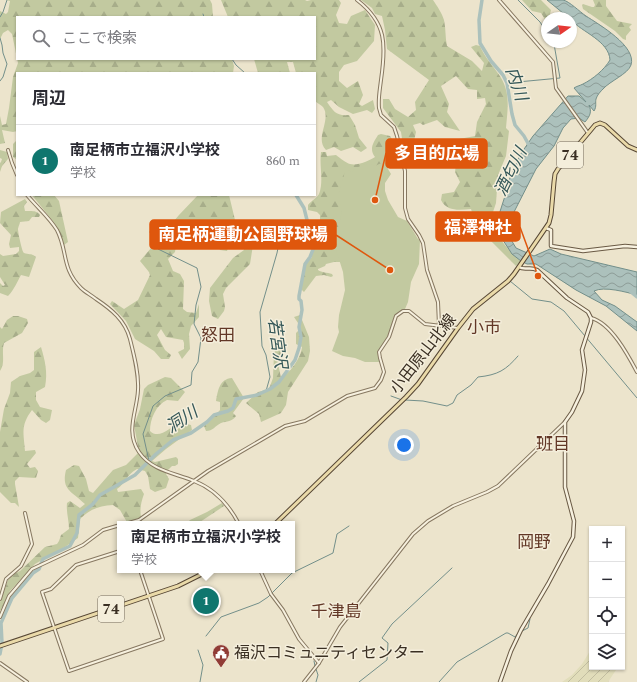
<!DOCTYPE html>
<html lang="ja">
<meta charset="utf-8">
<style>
body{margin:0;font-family:Spectral,"Noto Sans JP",serif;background:#f7f7f7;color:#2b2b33}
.controls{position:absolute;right:12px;bottom:12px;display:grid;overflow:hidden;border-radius:0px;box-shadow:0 1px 3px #0004}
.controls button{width:36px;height:36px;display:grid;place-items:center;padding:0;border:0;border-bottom:1px solid #e1e1e2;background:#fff;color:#2b2b33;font:20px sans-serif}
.compass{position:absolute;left:541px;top:12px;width:36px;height:36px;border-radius:50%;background:#fff;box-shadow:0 1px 3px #0004;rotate:76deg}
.you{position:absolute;left:404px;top:445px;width:14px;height:14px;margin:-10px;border:3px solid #fff;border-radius:50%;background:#1a73e8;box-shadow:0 0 0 6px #1a73e833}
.badge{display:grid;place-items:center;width:26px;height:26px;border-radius:50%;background:#0f766e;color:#fff;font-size:13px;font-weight:700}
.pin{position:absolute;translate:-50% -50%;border:2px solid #fff;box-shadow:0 1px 4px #0006}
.popup{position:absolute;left:117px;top:521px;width:178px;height:52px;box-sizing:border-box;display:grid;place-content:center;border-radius:0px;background:#fff;filter:drop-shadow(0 1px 3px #0005);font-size:13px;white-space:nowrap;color:#7c7c81}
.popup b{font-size:15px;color:#2b2b33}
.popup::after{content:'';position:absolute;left:50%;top:100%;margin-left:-8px;border:8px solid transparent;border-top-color:#fff}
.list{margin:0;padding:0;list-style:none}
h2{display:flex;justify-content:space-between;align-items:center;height:52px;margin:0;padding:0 16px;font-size:17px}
h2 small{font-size:13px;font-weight:400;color:#7c7c81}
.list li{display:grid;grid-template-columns:26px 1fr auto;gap:12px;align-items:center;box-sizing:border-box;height:72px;padding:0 16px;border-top:1px solid #e1e1e2}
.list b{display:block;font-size:15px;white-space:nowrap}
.list p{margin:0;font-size:13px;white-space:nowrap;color:#7c7c81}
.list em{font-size:13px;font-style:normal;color:#7c7c81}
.icon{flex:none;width:22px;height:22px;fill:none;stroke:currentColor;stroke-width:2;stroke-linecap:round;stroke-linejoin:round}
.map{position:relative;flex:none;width:637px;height:682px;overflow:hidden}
.search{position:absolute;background:#fff;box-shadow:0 1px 3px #0004;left:16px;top:16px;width:300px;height:44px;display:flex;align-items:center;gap:10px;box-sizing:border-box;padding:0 14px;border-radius:0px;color:#7c7c81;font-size:15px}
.panel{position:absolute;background:#fff;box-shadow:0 1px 3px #0004;left:16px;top:72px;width:300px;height:124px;border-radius:0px}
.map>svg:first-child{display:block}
.farmland{fill:url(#farmland-furrows)}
.forest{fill:url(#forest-firs)}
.park{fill:#c2c9a0}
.water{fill:url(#water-waves);stroke:#738f8a}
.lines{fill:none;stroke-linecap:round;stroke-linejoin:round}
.stream{stroke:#738f8a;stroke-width:1}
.river{stroke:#acc1bc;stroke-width:3.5}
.tertiary-casing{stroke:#877861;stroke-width:4}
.secondary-casing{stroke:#695944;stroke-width:4.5}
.primary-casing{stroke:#564634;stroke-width:5}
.tertiary{stroke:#f7f1df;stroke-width:2}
.secondary{stroke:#f7f1df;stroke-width:2.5}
.primary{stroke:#eadaa9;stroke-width:3}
.labels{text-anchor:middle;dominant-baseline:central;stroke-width:3;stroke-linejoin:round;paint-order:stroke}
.shield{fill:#f4eedb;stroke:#72685a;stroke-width:1}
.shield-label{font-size:15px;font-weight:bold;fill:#3a2f23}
.street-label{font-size:16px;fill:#3a2f23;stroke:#f4eedb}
.poi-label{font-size:16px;fill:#3a2f23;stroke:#f4eedb;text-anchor:start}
.water-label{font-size:17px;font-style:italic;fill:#345758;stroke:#f4eedb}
.neighbourhood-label{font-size:17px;fill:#623726;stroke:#f4eedb}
.leader{fill:none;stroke:#df570d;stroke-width:1.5}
.callout-dot{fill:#df570d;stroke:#f4eedb;stroke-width:1.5}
.callout{fill:#df570d;stroke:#df570d;stroke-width:1.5}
.callout-label{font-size:17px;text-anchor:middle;font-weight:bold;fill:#fff}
</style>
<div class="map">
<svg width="637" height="682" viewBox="0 0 637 682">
<defs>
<pattern id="farmland-furrows" width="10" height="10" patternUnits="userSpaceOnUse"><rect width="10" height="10" fill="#e1ddba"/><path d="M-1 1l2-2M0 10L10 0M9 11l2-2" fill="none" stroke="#c2bea0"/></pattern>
<pattern id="forest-firs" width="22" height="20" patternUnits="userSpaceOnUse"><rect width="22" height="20" fill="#c2c9a0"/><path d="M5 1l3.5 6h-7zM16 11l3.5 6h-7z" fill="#a7ad8a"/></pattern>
<pattern id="water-waves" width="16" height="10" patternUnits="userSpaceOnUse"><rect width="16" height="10" fill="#acc1bc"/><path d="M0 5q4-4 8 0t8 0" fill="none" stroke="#8d9d98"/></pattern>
</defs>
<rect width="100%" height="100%" fill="#ece4cc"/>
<polygon class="farmland" points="592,644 592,667 618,667 608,682 562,682 572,675 582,664 590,651"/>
<g class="forest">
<polygon points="6,0 210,0 212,4 213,17 17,17 17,59 232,59 234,66 233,73 17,73 17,131 13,132 2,130 5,143 0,144 0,116 2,125 6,124 9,108 13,77 18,63 12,34 8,30 3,33 0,39 0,11 6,14 8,12 10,1"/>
<path d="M221,0H305L307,1L311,0H339L341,3L336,15L339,23L347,24L351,16L365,10L375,25L374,41L357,61L344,65L339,72V81L347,88L358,81L363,95L359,104L362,106L373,100L375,109L372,113L367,110L353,114L339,107L331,100L327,102C334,112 336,116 349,115L355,125L359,138L367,148L361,152L353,147L341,151L334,147L326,150C314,138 332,120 323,107C321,105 317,103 315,101V73H296L293,62H287L290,73H258L254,59H315V17H228Z"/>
<path d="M361,0H433C437,6 442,13 444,20C446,29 445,37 447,46L472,61L482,71L484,63L471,47L476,45L480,46C484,56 491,63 497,72C511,90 508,106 506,128L509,131L506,156L498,175L496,203L490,221C498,237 507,250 521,261L516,266L491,241L475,222L471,209C460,210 447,212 441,200L442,194L454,192L460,182L455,172L459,139L475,136L477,122L486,104L485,98L477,99V90L468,89L456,76L441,86L449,104L447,112L460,131L445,127L437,120L423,125L420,123L413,125L416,132L414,141L412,142L407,151L404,152L401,132L383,108V99H389L395,109L408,117L416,110L415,102L429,80L387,49L385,30L382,16L375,14L372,8Z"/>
<polygon points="522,0 541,0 551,10 549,18 547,18 546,21 541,13 532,11"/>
<polygon points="593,0 606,0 606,6 617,21 632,24 629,27 631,30 626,36 626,40 623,39 615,31 583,9 582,5 583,4 592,7 594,7 595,5"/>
<path d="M381,134L390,136L392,139L385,168L341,262H334L326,264L325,266L318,269V270C322,273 327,272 332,274L333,276L331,277L324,275L316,276L304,292L301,289L306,264L312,257V243L316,237L320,221V215L317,212L308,210V205C311,201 317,198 319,194C324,181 319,166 321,152H326L327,156L336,155C340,158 346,163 350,164C357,166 369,161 375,157C369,149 373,143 378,135Z"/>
<polygon points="17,140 17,157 16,159 13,157 13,144"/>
<polygon points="0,150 7,152 8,159 2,166 0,172 0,163 1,162 2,159 0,158"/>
<polygon points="32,195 54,195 59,201 68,242 64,245 52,220 35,199"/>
<polygon points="198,195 229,195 235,220 234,229 227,251 220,250 217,242 194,240 186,231 178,233 175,252 168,259 173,271 180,274 184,281 183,309 187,312 196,313 199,304 199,317 191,326 189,334 190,349 182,359 178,352 184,349 184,343 183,340 166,337 161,329 157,335 165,350 171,355 169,359 161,359 154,351 135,339 126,321 110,304 112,301 124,309 138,300 150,275 149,272 140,261 179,215"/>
<path d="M25,199L27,202L24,206L25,211C31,211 37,210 40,215L39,217H32L29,221L20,222C20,223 18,228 18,229C18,232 22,252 24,253C29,255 32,253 36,257L29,277L21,275C17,282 14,290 8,296L0,293V283L3,286L5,285L0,277V254L3,256L16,254L19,251V247L10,248L9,244L11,235L0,223L1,212Z"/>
<path d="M259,226L252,241L253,245L250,264L226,288L223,294L225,307L224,311L218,319L212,316L209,301L210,288L233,258L244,250C244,243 242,237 244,230L251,227Z"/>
<path d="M300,315L309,337L310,351L308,361L288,392L286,405L281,413L261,422L259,414L246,403L258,392L269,389L273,378L274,353L280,342L283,351L278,363L281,378C290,373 301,358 302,347L296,344V333L298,331V323L294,317Z"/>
<path d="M13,316H18L27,319L28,323L22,333L4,343C1,352 6,363 0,371V327L2,329L7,320Z"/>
<path d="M41,347C45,361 48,372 45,387L36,392V400L40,407L52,410L50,420L46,423L41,420L32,410C20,426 24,433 25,451L35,450L36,453L27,464L30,468L35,467L38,471L36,478L19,477L15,481V484L19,507L15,503H11L0,492V432L4,409L10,393L11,382L20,376L30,373L34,370V352Z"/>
<path d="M165,377L171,378L185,392L178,401L167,400C156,405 150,419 150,431C159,440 171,427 179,422L191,425L192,430L166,449L152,461L155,462L176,457L178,459V464L175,466H172L168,470L166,474L169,479L166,488L155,492L150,489L148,476L145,471L137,469C125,476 126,483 117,489L118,492L141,489L144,494C140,505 139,513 143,524H128L120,510L113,505C99,506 90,509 80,519L78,538L65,547L35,564L10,591L1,610H0V602L8,580L13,574L20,571L45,547L57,544L59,541L61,535L69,529C69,520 66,512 67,503L70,501L80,508L85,504C72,491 61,490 66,470L74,465L79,466L86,479L89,491L93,493L113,470L126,465L139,452L134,425L140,409L144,389L148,385Z"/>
<path d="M232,378L244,398L233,413L236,416C232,422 227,421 221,423C215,426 213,431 206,431L204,426L209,422L220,410V402L216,401C218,391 219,379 232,378Z"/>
<polygon points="222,503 224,506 197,524 186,524 190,520 207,512"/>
</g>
<path class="park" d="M387,162L388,169L391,174L385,183V191L388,200L398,217L407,221L418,239L420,240L419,264L411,282L408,302L405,309L395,316L388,338L378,351L380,362H365L355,358L343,356L332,351L339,332L338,327L339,315L345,290L343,272L337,253L336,241L342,210L338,196L339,192L344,175L345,167L351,172C359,166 366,161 375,166L379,164Z"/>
<path class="water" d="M547,0C552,0 558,0 563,0C569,1 580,12 586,16C598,24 637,46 631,65C628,74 610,81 603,89C601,91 597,95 596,99C595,103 597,106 594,111L589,105C592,112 590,116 585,122L579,118L571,119L563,128L554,146L536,169L514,212L509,227L510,238L516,248L534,256L550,249L561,254L637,272V295C626,292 604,286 594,291L602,300L615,306L637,322V331L606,306L576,290L536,264H527L521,261L512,254L497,231L496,224L505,196L506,187L520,155L533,136L568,96H579L586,102L574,88C577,86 579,86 583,84C593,79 604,70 610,60C609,41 582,32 571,20V18H569Z"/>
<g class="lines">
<g class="stream">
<polyline points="518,0 540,22 547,33"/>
<polyline points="203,14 204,17"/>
<polyline points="0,17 3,12 7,0"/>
<polyline points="0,38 2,45 3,53 7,64 3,77 0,81"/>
<polyline points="232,59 236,65 245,73"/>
<polyline points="507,83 560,78 554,44 553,42"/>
<polyline points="510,281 532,299 551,302 564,311 637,398"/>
<polyline points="266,391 270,377 266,355 262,346 260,312 277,253 282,228"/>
<polyline points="391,396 402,400"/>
<path d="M405,400L423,401L447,406L453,403L457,395L471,385L478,377C498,375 506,370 518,356"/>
<polyline points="149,461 143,434 153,406 165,396 191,385 192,372 198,362 201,338 194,324 196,305 201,287 197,268 158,249 150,232"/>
<polyline points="522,631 528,628 530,619"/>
<polyline points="206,636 221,617 259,603 268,597 292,573 333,553 337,534 349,526"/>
<polyline points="198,650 203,665 200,682"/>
<polyline points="314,661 315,666"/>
<polyline points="316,669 318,675 316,682"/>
<polyline points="359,682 387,660 388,643 382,638 392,624 452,568"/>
<polyline points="439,682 457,662 506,633 508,633 515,637 519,632"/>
</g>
<g class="river">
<polyline points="482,0 479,20 480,43 491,61 503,75 507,83 512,114 515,125 524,136 530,147"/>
<polyline points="631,292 637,297"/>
<polyline points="0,654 2,643 1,623 12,598 33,573 39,569 43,559 70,546 77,533 79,515 93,504 100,495 135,475 156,454 173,440 191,433 207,422 214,415 228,411 233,408 236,399 257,395 270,389 279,382 295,360 299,348 301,337 299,327 302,310 301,301 299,299 299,296 305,264 310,257 318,237 315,232 309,228 304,208 296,195"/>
</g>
<g class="tertiary-casing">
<g id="tertiary">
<path d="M357,0C387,23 386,45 381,80C380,89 378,98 379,108L381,115L394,127L397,136L405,171V208L408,219L419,235L423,243L427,270L438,302L439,325"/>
<polyline points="499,0 553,62 556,88 588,133"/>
<polyline points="8,150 12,163 17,175"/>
<path d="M27,195C37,207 49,217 57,230C68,251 61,268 81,288C85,292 91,295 96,299C111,309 125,320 130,339C134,355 139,374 138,390C137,412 125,431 139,452C152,471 175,473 194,481C215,489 229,505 239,524"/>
<path d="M591,318C611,323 628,355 637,372"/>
<polyline points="125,524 139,520 208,471 285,426 305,421 347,396 375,388 381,380 384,372 380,358 379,352 389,337 396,316 403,311 409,311 425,324 458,328"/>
<polyline points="120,551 76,565 51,589 42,592 69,671 163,639 140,570"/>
<polyline points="260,570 271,594 283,610 299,639 319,663"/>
<polyline points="0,599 6,579 21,566 32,544 25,513"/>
<polyline points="0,617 9,596 32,569 83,545 103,530 120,525"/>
<polyline points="0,663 27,682"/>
<polyline points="304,682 319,663 340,627 413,534 428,521 453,506 487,492 498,486 565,422"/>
</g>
</g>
<g class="secondary-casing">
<g id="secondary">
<polyline points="546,228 551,230 551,246 583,251 625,246 637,247"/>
<path d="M500,682L511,651L521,630L548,584L573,537L574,521L565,487V422L572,412L582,391L585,370L582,350L591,322V318L588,312L567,298L537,270C530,266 525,271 519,267"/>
</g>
</g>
<g class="primary-casing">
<g id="primary">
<polyline points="275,524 406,397 418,384 458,328 473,309 508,281 514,274 549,223 551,215 554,182 555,174 558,169 595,125 600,123 605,125 628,146 637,150"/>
<polyline points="0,646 178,586 210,570"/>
</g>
</g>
<use href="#tertiary" class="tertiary"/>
<use href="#secondary" class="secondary"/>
<use href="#primary" class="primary"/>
</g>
<defs>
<g id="civic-pin" transform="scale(0.9)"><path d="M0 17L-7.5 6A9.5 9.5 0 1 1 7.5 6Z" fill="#913c36" stroke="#f4eedb"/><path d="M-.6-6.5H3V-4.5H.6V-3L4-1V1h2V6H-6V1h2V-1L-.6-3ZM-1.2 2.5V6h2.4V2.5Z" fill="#fff"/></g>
</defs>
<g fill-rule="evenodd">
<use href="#civic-pin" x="221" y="653"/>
</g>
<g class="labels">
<g class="shield">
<rect x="557" y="142" width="26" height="26" rx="3"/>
<rect x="98" y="596" width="26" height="26" rx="3"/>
</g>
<g class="shield-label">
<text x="570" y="155">74</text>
<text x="111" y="609">74</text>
</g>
<g class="street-label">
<text transform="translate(423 354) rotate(-52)">小田原山北線</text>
</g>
<g class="poi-label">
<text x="234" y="653">福沢コミュニティセンター</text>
</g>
<g class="water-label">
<text transform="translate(516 84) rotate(71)">内川</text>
<text transform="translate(511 172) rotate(-64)">酒匂川</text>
<text transform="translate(277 343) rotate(82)">若宮沢</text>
<text transform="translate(182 420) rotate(-33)">洞川</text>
</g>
<g class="neighbourhood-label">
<text x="484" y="328">小市</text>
<text x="218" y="336">怒田</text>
<text x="553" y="445">班目</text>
<text x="534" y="543">岡野</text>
<text x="336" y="612">千津島</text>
</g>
</g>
<path class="leader" d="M375 200L386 153M538 276L520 227M390 270L336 235"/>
<g class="callout-dot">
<circle cx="375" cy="200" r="4"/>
<circle cx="538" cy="276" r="4"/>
<circle cx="390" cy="270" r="4"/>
</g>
<g class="callout">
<rect x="386" y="139" width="101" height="29" rx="4"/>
<rect x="436" y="212" width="84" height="29" rx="4"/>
<rect x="150" y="220" width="186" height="29" rx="4"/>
</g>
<g class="callout-label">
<text x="437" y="159">多目的広場</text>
<text x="478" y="233">福澤神社</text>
<text x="243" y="240">南足柄運動公園野球場</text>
</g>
</svg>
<div class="controls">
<button>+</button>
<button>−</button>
<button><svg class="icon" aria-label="locate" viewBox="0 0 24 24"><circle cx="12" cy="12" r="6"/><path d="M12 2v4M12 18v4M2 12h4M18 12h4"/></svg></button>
<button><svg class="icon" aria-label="layers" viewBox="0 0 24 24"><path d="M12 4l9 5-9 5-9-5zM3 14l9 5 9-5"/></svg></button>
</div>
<svg class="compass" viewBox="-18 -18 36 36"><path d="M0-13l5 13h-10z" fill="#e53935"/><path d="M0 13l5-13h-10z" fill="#7c7c81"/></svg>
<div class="you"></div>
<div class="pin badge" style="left:206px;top:601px">1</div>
<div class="popup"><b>南足柄市立福沢小学校</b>学校</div>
<div class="search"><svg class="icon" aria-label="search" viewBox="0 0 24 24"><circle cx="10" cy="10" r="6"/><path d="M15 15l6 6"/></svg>ここで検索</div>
<section class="panel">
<h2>周辺<small></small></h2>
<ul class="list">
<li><span class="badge">1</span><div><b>南足柄市立福沢小学校</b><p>学校</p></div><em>860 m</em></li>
</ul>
</section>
</div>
